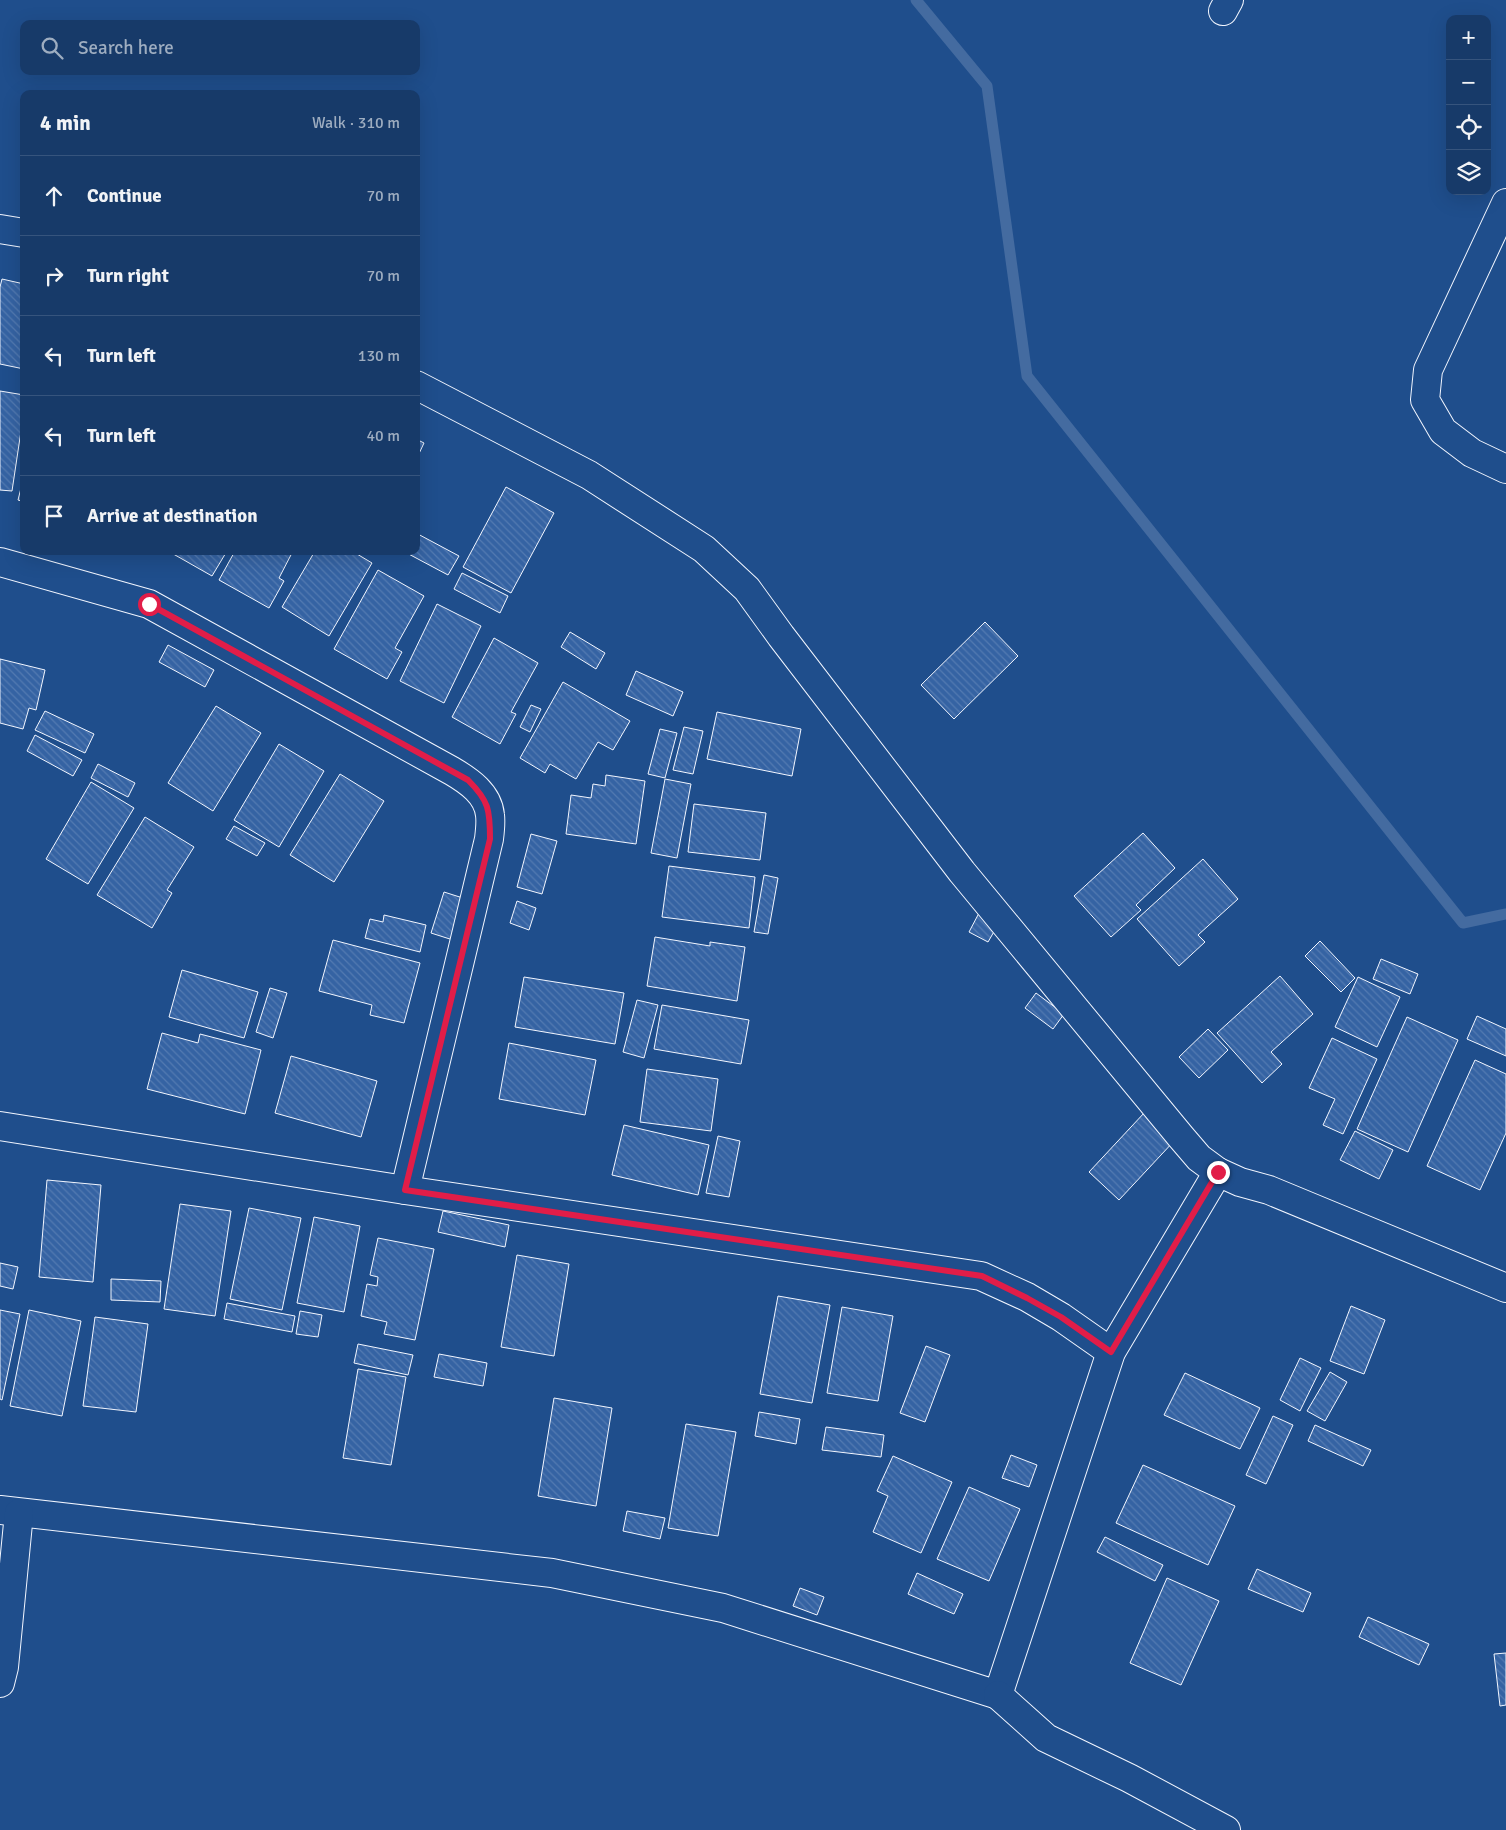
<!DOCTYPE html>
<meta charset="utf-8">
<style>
body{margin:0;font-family:Signika,sans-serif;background:#244571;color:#f1f3f6}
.controls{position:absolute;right:15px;top:15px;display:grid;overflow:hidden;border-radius:10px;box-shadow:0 5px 20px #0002}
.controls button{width:45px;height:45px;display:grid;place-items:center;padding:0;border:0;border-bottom:1px solid #36547d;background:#173a69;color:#f1f3f6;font:25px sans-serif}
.stop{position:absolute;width:15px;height:15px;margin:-11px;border:4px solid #e11d48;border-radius:50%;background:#fff}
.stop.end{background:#e11d48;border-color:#fff;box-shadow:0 1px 5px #0008}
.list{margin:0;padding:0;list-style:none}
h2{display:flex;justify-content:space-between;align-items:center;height:65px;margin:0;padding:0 20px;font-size:21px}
h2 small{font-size:16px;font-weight:400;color:#9eadc0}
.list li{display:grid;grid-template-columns:32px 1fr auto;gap:15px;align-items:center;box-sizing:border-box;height:80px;padding:0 20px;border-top:1px solid #36547d}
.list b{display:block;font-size:19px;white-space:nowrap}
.list em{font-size:16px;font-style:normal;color:#9eadc0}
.icon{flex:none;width:28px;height:28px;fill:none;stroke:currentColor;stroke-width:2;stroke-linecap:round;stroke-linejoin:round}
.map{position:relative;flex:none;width:1506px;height:1830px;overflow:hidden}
.search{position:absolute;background:#173a69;box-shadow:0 5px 20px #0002;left:20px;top:20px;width:400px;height:55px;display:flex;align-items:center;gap:12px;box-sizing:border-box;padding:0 18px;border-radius:10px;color:#9eadc0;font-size:19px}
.panel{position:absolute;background:#173a69;box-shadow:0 5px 20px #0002;left:20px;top:90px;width:400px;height:465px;border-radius:10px}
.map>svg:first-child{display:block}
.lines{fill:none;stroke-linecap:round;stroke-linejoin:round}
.stream{stroke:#446ba0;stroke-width:11}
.building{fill:url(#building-back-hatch);stroke:#f2f6ff}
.minor-casing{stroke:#f2f6ff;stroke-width:30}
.minor{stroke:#1f4e8c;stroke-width:28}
.route{stroke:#e11d48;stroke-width:6}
</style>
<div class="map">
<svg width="1506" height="1830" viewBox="0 0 1506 1830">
<defs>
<pattern id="building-back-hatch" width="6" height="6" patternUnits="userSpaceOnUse" patternTransform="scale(1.25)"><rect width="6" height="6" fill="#3563a3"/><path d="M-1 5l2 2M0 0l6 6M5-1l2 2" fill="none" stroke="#537ab1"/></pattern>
</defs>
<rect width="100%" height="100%" fill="#1f4e8c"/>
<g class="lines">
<polyline class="stream" points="916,0 987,86 1027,376 1463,923 1506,914"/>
</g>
<g class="building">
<polygon points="2,279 24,284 24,369 0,364 0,287"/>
<polygon points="0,391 24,395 24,411 12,491 0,490"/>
<polygon points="416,439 424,443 416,460"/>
<polygon points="24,476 24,502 18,500"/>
<polygon points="506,487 554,513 511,593 463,567"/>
<polygon points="416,533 459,556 448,575 403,551 416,551"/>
<polygon points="168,551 227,551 212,576"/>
<polygon points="235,551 293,551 279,578 284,581 269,608 219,580"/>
<polygon points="315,551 352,551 372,563 329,636 282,607"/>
<polygon points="378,570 424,596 395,648 402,652 387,679 334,649"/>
<polygon points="462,573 508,596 500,613 454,589"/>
<polygon points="437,604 481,626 444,703 400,681"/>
<polygon points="985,622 1018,656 954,719 921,685"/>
<polygon points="570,632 605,653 596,669 561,647"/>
<polygon points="494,638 538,663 511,712 516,714 500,744 452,717"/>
<polygon points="168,645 214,670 205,687 159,662"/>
<polygon points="0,659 45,670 36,710 29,708 23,729 0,723"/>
<polygon points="636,671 683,692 673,716 626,695"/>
<polygon points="563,682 630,721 613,750 598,742 576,779 550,764 545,773 520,758"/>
<polygon points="531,705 541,709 530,732 520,727"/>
<polygon points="216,706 261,733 213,811 168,783"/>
<polygon points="45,711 94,734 85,753 35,730"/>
<polygon points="717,712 801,729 792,776 707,759"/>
<polygon points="684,727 703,731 693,774 673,770"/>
<polygon points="660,729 677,733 665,778 648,774"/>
<polygon points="35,735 82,760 73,776 27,751"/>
<polygon points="279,744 324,771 279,847 234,820"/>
<polygon points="98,764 135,783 128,797 91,778"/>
<polygon points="340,774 384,801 334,882 290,855"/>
<polygon points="606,775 645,781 636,844 566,834 571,795 591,798 593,784 605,786"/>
<polygon points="665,779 691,784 677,858 651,853"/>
<polygon points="91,782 134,808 88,884 46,859"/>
<polygon points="694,804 766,813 760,860 688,852"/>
<polygon points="145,817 194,847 167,890 172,893 152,928 97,895"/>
<polygon points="234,826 265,843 257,856 226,839"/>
<polygon points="1143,833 1175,868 1136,905 1141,910 1111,937 1074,896"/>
<polygon points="531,834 557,841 542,894 517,887"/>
<polygon points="1203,859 1238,899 1198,935 1205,942 1179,966 1137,919"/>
<polygon points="669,866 755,877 749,928 662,917"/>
<polygon points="764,875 778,878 768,934 754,932"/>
<polygon points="444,892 466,899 453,940 431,933"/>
<polygon points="517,901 536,908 529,930 510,923"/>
<polygon points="979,913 999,923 988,942 969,932"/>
<polygon points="384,915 426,925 420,952 365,938 370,919 383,922"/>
<polygon points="655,937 710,946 710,942 745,947 737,1001 647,986"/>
<polygon points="333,940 420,963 404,1023 370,1015 372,1005 319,991"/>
<polygon points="1320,941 1355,978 1341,992 1305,956"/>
<polygon points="1381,959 1418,974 1410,994 1373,979"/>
<polygon points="182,970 258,992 244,1038 169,1017"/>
<polygon points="1280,976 1313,1014 1271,1052 1282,1064 1262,1083 1217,1033"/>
<polygon points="524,977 624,993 615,1044 515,1027"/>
<polygon points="1358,977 1400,997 1377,1047 1335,1027"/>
<polygon points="270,988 287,993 273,1038 256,1032"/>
<polygon points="1036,993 1064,1014 1053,1029 1025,1008"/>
<polygon points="637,1000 658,1005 644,1058 623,1052"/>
<polygon points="662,1005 749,1020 741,1064 654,1049"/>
<polygon points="1477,1016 1506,1029 1506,1056 1467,1039"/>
<polygon points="1407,1017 1458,1040 1408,1152 1357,1129"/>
<polygon points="1208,1029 1228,1050 1199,1078 1179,1057"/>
<polygon points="162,1033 198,1043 200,1034 261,1050 245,1114 147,1089"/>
<polygon points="1332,1038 1377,1059 1343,1134 1323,1125 1335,1099 1309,1088"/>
<polygon points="509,1043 596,1060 585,1115 499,1099"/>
<polygon points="291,1056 377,1081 361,1137 275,1113"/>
<polygon points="1475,1060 1506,1074 1506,1133 1480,1190 1427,1166"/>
<polygon points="647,1069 718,1079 711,1131 640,1122"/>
<polygon points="1145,1112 1175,1140 1119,1200 1089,1172"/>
<polygon points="624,1125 709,1145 698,1195 612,1175"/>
<polygon points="1355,1131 1393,1150 1379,1179 1340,1160"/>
<polygon points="718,1136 740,1141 729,1197 706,1193"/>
<polygon points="47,1180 101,1185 93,1282 39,1277"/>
<polygon points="180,1204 231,1211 215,1316 164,1309"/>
<polygon points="249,1208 301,1218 282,1310 230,1299"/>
<polygon points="443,1211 509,1225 505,1247 438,1232"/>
<polygon points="314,1217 360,1226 344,1312 297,1303"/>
<polygon points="378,1238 434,1249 415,1340 384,1334 387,1322 361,1316 367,1284 377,1286 378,1277 370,1275"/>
<polygon points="517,1255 569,1264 554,1356 501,1347"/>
<polygon points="0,1263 18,1267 13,1289 0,1286"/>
<polygon points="111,1279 161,1281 160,1302 111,1300"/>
<polygon points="778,1296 830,1305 812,1403 760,1394"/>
<polygon points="227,1303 295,1316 292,1332 224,1319"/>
<polygon points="1351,1306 1385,1320 1364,1374 1330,1361"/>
<polygon points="842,1307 893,1316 878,1401 827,1393"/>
<polygon points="0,1310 20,1314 2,1400 0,1399"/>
<polygon points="29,1310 81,1321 62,1416 10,1406"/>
<polygon points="300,1311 322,1315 318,1337 296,1334"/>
<polygon points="95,1317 148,1324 136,1412 83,1406"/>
<polygon points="358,1344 413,1355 408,1375 354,1363"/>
<polygon points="926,1346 950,1355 925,1422 900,1413"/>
<polygon points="439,1354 487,1363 483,1386 434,1377"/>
<polygon points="1300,1358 1321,1368 1300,1411 1280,1400"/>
<polygon points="358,1369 406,1377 391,1465 343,1458"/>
<polygon points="1330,1372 1347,1382 1325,1421 1307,1411"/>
<polygon points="1185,1373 1260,1408 1240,1449 1164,1415"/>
<polygon points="554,1398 612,1408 596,1506 538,1496"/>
<polygon points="759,1412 800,1419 796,1444 755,1436"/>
<polygon points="1273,1416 1293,1425 1266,1484 1246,1475"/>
<polygon points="686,1424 736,1432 718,1536 668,1528"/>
<polygon points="1315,1425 1371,1450 1363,1466 1308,1441"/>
<polygon points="826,1427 884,1435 881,1457 822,1450"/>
<polygon points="1011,1455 1037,1465 1029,1487 1002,1478"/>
<polygon points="893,1456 952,1482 921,1553 873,1532 888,1496 877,1491"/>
<polygon points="1143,1465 1235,1506 1208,1565 1116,1523"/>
<polygon points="969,1487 1020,1509 989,1581 937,1559"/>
<polygon points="627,1511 665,1518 660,1539 623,1531"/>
<polygon points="1105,1537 1163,1565 1155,1581 1097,1552"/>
<polygon points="1257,1569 1311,1593 1303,1612 1248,1589"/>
<polygon points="917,1573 963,1594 954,1614 908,1594"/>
<polygon points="1167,1578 1219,1601 1181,1685 1130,1663"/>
<polygon points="800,1588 824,1597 817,1615 793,1606"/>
<polygon points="1368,1617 1429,1644 1419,1665 1359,1637"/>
<polygon points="1506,1653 1506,1705 1500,1706 1494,1654"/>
</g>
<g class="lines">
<g class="minor-casing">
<g id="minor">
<polyline points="1223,11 1229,0"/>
<polyline points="1506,203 1428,370 1425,400 1443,431 1472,453 1506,469"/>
<polyline points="0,229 24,233"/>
<path d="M0,562L149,604L452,771C469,781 488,794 490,815C491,823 490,831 489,839L405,1190"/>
<polyline points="0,1126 405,1190 981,1276 1027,1297 1061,1317 1111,1352"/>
<polyline points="1218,1172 1240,1182 1269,1190 1506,1288"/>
<polyline points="0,1510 552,1573 723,1608 998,1695 1111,1352 1218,1172 1199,1158 1181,1137 962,872 781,636 747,589 704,549 589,475 416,385"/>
<polyline points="0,1683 4,1667 19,1513"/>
<polyline points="998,1695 1046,1738 1129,1778 1226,1830"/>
</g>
</g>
<use href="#minor" class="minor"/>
</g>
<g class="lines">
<path class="route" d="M149,604L468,780C489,801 490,810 490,839L405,1190L982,1276L1027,1298L1061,1317L1111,1352L1218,1172"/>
</g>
</svg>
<div class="controls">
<button>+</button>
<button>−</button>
<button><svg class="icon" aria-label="locate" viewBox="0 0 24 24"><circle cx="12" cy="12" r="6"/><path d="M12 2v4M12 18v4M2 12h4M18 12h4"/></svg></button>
<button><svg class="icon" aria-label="layers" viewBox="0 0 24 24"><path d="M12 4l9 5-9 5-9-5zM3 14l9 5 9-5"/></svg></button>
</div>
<div class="stop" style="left:149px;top:604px"></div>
<div class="stop end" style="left:1218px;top:1172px"></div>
<div class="search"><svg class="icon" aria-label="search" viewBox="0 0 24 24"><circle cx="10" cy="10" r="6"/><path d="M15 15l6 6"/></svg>Search here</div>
<section class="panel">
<h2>4 min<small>Walk · 310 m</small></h2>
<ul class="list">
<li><svg class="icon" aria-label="ahead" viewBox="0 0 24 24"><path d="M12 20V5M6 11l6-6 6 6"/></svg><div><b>Continue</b></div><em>70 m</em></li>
<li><svg class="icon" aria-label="right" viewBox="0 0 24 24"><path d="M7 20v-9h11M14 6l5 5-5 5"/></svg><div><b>Turn right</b></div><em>70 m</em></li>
<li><svg class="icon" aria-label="left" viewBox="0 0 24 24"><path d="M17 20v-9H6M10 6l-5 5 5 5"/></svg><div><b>Turn left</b></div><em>130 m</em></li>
<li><svg class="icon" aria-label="left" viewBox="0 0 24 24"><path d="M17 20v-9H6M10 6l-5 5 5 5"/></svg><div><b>Turn left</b></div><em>40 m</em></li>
<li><svg class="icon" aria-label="arrive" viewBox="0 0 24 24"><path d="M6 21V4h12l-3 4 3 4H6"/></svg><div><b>Arrive at destination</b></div></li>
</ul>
</section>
</div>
